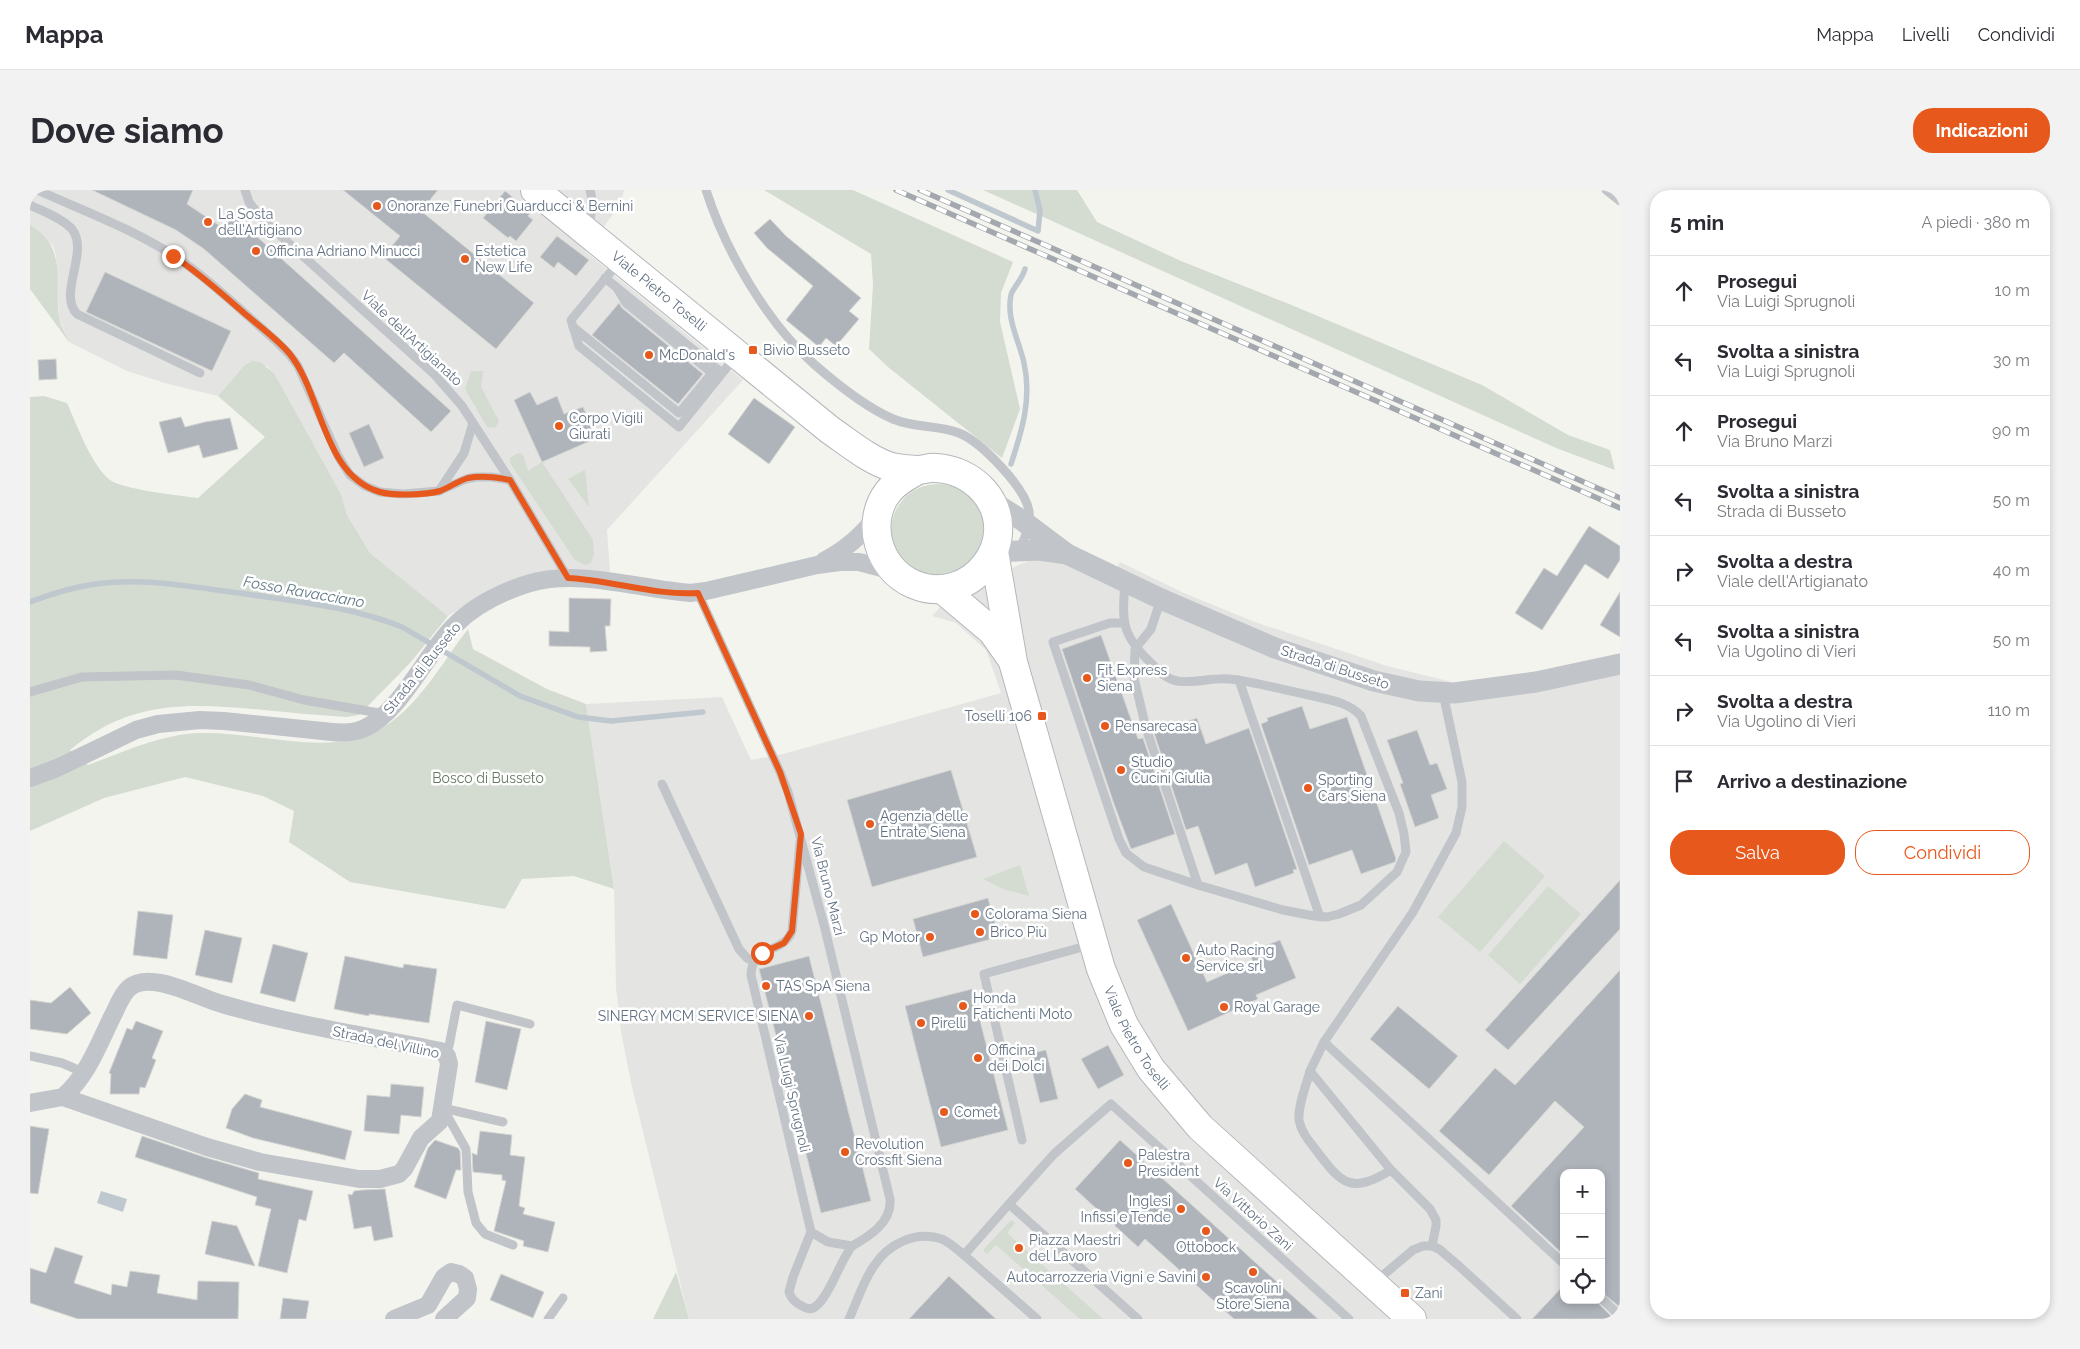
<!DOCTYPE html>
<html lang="it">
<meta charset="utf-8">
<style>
body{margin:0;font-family:Raleway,sans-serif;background:#f2f2f3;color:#2b2b33}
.controls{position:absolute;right:15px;bottom:15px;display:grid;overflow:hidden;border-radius:10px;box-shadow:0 2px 8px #0003}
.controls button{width:45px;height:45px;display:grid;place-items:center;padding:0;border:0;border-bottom:1px solid #e1e1e2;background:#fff;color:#2b2b33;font:25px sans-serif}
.stop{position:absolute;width:15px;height:15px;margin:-11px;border:4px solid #e7581c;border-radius:50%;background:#fff}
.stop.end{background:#e7581c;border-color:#fff;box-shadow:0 1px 5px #0008}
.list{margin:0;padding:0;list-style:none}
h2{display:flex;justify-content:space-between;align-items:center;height:65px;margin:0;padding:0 20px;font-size:21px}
h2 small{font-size:16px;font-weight:400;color:#7c7c81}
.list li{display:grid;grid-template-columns:32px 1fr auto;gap:15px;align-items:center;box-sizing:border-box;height:70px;padding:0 20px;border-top:1px solid #e1e1e2}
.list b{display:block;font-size:19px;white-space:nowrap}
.list p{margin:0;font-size:16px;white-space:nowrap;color:#7c7c81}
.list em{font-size:16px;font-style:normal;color:#7c7c81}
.actions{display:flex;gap:10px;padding:15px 20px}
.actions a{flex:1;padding:11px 0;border:1px solid #e7581c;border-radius:20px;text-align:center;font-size:18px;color:#e7581c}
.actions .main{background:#e7581c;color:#fff}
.icon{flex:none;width:28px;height:28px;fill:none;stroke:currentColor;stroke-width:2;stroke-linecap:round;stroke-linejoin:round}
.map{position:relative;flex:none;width:1590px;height:1129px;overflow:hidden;border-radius:20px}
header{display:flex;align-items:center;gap:30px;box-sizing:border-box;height:70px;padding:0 25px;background:#fff;border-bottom:1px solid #e1e1e2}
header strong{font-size:24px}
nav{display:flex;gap:28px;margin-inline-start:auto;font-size:18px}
.intro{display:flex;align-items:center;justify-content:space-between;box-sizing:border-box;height:120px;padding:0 30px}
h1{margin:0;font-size:35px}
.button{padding:12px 22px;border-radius:20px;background:#e7581c;color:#fff;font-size:18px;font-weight:700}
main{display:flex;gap:30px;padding:0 30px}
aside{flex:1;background:#fff;border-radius:20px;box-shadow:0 2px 8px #0003}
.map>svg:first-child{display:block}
.built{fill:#e4e5e3;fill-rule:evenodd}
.green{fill:#d4dbd0}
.water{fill:#bfc8ce}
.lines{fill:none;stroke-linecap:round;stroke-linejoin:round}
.stream{stroke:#bfc8ce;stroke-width:5.5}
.building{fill:#aeb4ba;stroke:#d5d5d2}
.primary-casing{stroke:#b4b8bc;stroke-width:30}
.service{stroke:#c1c4c8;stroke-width:9}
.minor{stroke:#c1c4c8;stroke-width:18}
.tertiary{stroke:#c1c4c8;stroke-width:21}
.primary{stroke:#fff;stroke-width:28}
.rail-casing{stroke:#a3a8ae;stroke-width:5.5}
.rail{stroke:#fff;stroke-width:4;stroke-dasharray:11;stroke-linecap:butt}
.route{stroke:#e7581c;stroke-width:6}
.poi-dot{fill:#e7581c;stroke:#fff;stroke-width:2}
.labels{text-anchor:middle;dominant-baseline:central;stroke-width:5;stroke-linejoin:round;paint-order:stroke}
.poi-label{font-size:14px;fill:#627182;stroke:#fff;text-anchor:start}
.street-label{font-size:14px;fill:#627182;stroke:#fff}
.park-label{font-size:14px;fill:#647961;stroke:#fff}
.water-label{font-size:15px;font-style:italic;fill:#627a86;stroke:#fff}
</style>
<header>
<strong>Mappa</strong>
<nav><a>Mappa</a><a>Livelli</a><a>Condividi</a></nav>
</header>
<div class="intro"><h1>Dove siamo</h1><a class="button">Indicazioni</a></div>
<main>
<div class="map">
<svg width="1590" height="1129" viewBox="0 0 1590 1129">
<rect width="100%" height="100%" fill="#f4f4ef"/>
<g class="built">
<polygon points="0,0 594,0 591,13 556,62 713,190 577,340 580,382 521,382 461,400 418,426 340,363 317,325 311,304 244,183 237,176 214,176 188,206 138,194 97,181 39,152 29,128 26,66 23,56 0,35"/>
<path d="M1028,368L1080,391L1090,372L1154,403L1225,432L1357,476L1418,491L1456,508L1590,482V1129H659L601,893L591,842L586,798L584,699L556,514L692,507L721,570L753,564L971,503L956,460L926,433L902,426L912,415L988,375L1003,369ZM1534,983H1571V1110H1534Z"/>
</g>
<g class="green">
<polygon points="734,0 823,0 983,72 971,103 970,132 990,219 972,268 858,177 839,159 843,95 841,64"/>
<polygon points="953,0 1047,0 1067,32 1151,71 1259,114 1452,195 1538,245 1580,260 1585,280 1526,258"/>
<path d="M0,35C38,58 24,89 29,127C30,135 36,144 39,152L0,99Z"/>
<path d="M222,171L230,172L244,183L311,304L317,325L340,363L418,426L381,472L329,525L317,527C289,525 262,523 234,520C159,513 101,509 40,560L58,575C94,562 131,544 171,543C224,541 300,567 347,541C387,520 411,474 438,439L443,459L517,499L556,514L584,699L544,686L492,689L475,719L320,692L259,652L264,621L233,606L155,587L74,608L0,641V207L14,206L37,213C47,235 61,275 80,290C91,299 151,306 168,308L235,247L188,206L214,176Z"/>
<polygon points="441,181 453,181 451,197 469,231 465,238 457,237 435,199"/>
<polygon points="488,263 493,264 498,281 512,272 563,350 564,363 561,373 555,375 545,370 480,273 480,268"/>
<polygon points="555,280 559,317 538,289"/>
<circle cx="908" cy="341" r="47"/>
<polygon points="1474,651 1515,686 1450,762 1408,727"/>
<polygon points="990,675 999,706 973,699 953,689"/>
<polygon points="1518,696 1551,724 1490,794 1458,765"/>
<polygon points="981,1030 985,1033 977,1043 1073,1129 1050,1129 966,1055 957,1064 953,1060"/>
<polygon points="646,1082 659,1129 623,1129"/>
</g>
<polygon class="water" points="71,1001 97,1009 93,1022 67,1013"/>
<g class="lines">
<g class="stream">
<polyline points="918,0 1008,41 1010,21 1005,0"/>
<path d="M981,274C992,241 1002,208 994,173C989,150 976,129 981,105C982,99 992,90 995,79"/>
<path d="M0,412C21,404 43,397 66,394C113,387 162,397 209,403C263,411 320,416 372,437L490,506L548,527L581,531L673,522"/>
</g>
</g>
<g class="building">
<polygon points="62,0 163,0 157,14 193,38 204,26 421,221 401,242 314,163 304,173 174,59 146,40"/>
<polygon points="313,0 408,0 391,21 504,113 466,159 353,67 370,46"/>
<polygon points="475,1 501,22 498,26 503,30 486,51 480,46 478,48 453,28"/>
<polygon points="740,29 756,46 831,108 819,121 829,129 806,156 796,148 789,157 756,130 783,96 737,58 724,43"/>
<polygon points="527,46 559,70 546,86 528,72 524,78 510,67"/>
<polygon points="75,82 201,141 182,181 56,122"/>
<polygon points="589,113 592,118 673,184 648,214 562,145"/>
<polygon points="26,169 27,189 9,190 8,170"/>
<polygon points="500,202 507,215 527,206 534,224 553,217 567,248 512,272 484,210"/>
<polygon points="724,208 765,237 739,274 698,244"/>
<polygon points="151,227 155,237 175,232 200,228 208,259 173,268 169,255 138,263 129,232"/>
<polygon points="339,234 354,268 334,277 319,243"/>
<polygon points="1559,336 1590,356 1590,370 1578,389 1555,374 1512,440 1485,423 1514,378 1527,386"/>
<polygon points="1590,402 1590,447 1570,435"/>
<polygon points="539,408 581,409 580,436 575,436 577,461 560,462 560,457 519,456 519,441 539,442"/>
<polygon points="1071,445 1108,549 1113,548 1145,644 1101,659 1084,614 1032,459"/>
<polygon points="1272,516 1280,539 1317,527 1366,669 1365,672 1331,684 1322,660 1279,675 1231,534 1238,531 1237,528"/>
<polygon points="1167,528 1176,554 1219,538 1267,679 1263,680 1264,683 1225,697 1217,673 1185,685 1168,636 1156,640 1124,543"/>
<polygon points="1387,540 1400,575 1407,573 1417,599 1401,605 1409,628 1385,637 1370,594 1373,593 1357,550"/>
<polygon points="921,580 947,667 842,697 817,610"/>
<polygon points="1590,690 1590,739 1478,860 1455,840"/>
<polygon points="958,708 969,747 893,767 883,729"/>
<polygon points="1141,714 1177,792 1223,772 1219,762 1250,750 1266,788 1226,805 1228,809 1158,841 1107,730"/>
<polygon points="108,721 143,725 137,769 103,765"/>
<polygon points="175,740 212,748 202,793 165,785"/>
<polygon points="243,754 278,763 265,812 230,803"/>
<polygon points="315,766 373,778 374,774 407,779 399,833 339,824 339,826 304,819"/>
<polygon points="779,766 841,1011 791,1023 729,779"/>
<polygon points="1590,780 1590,1117 1571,1102 1571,983 1534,983 1534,1065 1481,1016 1554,937 1525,911 1459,985 1409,941 1465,878 1485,895"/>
<polygon points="40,797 61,823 37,844 0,839 0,810 21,813"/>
<polygon points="942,799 978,940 911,957 875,816"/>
<polygon points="1368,816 1428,866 1399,899 1340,849"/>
<polygon points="106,831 133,841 122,868 126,870 115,898 110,897 109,904 80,904 81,884 79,883 97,838 102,840"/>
<polygon points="456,831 491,839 477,900 445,892"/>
<polygon points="1078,855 1094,885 1068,899 1051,869"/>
<polygon points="1016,860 1028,909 1010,913 998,864"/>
<polygon points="361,894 394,897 391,927 371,925 369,944 334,941 337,905 360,907"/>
<polygon points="215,904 232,910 230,917 322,941 315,970 223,948 196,938 202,919"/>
<polygon points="0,936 19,939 8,1004 0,1003"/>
<polygon points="450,941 482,945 480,965 495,967 489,1016 495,1018 493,1024 525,1032 518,1062 493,1056 494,1051 464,1041 476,991 472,990 472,985 443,982 442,963 447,965"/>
<polygon points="112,946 174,967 229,983 228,989 283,1001 276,1031 269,1029 257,1083 228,1076 241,1019 225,1015 227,1007 105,967"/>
<polygon points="405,950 428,958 430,961 431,980 426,980 416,1009 384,997 398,958"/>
<polygon points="1090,950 1288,1129 1204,1129 1115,1049 1108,1057 1045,999"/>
<polygon points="355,999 363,1047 344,1051 341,1036 324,1039 318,1004 322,1005 324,1001 332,1000"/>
<polygon points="182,1031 207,1036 225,1076 175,1064"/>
<polygon points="25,1057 53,1066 44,1093 81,1105 82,1094 97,1097 100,1081 130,1085 127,1103 167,1110 168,1091 209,1092 208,1129 48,1129 0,1113 0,1078 16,1083"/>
<polygon points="471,1084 514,1102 503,1128 460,1110"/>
<polygon points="919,1086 966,1129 879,1129"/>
<polygon points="1534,1095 1534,1110 1565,1110 1584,1129 1502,1129"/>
<polygon points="253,1108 279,1111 276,1129 250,1129"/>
</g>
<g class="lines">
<g class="primary-casing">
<g id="primary">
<path id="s1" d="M505,0L800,240C819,253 839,270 861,277C870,279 879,280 888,280C894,280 900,277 906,278C924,279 941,287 953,300C996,349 940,419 883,394C848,379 835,332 858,302C866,292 877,286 888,280"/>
<path id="s2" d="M964,362L983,472L1071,779L1094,835L1121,879L1170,937L1382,1129"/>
<polyline points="912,399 962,441 981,468"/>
</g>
</g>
<g class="service">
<path d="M7,0C56,22 109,41 153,72C186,95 216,125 246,151L259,164L268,176L308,266L320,285L335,296L350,302L373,304L409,301L436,289L446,287H462L480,290"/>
<polyline points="215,0 219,12 232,29 405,185 432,216 480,290 538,388"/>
<path d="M676,0C695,60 737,133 785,175C808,195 835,217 863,229C884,238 908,235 929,243C951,252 995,297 999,321C1001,335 995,348 989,360"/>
<polyline points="1576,0 1590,11"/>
<path d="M0,15C14,22 30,27 41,38C61,60 27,103 47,124L170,183"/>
<polyline points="558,40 563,14 560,0"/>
<polyline points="589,72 541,130 549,156 649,237 706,166"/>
<polyline points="575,88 692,183"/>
<polyline points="543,137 649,223 682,183 596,113 587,98"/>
<polyline points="409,301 434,263 443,233"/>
<path d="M1095,392C1092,432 1091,445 1122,474C1129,481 1136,489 1147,491C1164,494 1182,487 1200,489C1226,492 1253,500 1279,505C1296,509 1319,512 1331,526L1369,623L1374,644L1376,662L1367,682L1331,715L1309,724L1297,727L1284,726L1253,720L1168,695L1114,677L1096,663L1089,649L1023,452L1080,433H1095"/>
<path d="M668,403L750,582L758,602L794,735L860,1009C862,1032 840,1046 822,1056"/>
<polyline points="1131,409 1121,439 1105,459 1104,488 1116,538 1168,695"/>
<polyline points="1209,490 1290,727"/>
<polyline points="0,502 52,487 146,485 219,495 274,510 355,524"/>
<polyline points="632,594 709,759 717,768 724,771"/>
<path d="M770,652L762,741C753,765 722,754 721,785L781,1042L763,1087L759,1102C761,1109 766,1113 772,1116C777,1119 782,1120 786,1116C799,1107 810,1071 822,1056L798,1052L781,1042"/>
<polyline points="1294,852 1534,1074"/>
<polyline points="415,863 419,856 427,815 500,834"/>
<polyline points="0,866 32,873 55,883"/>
<polyline points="1280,881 1294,852 1383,722 1426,643 1432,617 1432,592 1413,503"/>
<polyline points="413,918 473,932"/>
<polyline points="414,920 436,959 438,1002 446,1033 455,1044 483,1055"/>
<polyline points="992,950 954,784 1060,755"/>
<path d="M1361,980C1322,1004 1312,995 1286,960C1279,951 1271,942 1269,930C1268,915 1276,896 1280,881L1361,980L1400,1019L1406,1030V1036L1402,1056"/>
<polyline points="979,1014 1024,964 1081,914 1319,1129"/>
<polyline points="1345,1092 1383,1060 1393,1056 1402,1056 1409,1059 1429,1076 1487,1129"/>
<polyline points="1571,1108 1590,1126"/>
<polyline points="518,1129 533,1108"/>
<path d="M819,1129C827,1112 833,1091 844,1076C858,1054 886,1040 912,1049C920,1053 927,1059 934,1065"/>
<polyline points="1007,1129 934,1065 979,1014 1108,1129"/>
</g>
<g class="minor">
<path d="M794,371C816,359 831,346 847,326"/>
<path d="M0,588L27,578L106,540L128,534L170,530L194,531L302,542C313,543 325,543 335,538C370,523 397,462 425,435C444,416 472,402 497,394C550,378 607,399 660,403L676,401L787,375L810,372H829L863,381"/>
<path d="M0,913L33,907L177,957L230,972L329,989H350L369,984L374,979L391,948L410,931L419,874L417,866L411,861C338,846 264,835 192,814C169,808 120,779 99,798C91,805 87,818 82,827C68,856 57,886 33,907"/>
<polyline points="364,1129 398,1115 414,1087 421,1082 429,1084 435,1088 438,1099 437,1108 414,1129"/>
</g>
<g class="tertiary">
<polyline points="960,310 993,331 1037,364 1131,409 1245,458 1344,491 1389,501 1424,503 1506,492 1590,474"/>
<polyline points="964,362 1009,360 1037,364"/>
</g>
<use href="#primary" class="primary"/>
<g class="rail-casing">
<g id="rail">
<polyline points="866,0 1590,318"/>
<polyline points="890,0 1590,308"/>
</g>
</g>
<use href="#rail" class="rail"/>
</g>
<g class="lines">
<path class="route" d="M143,66C168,82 191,103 214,123C229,136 246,148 259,163C293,204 292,285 350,302C364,306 396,305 410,301C420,297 428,291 438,288C452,285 466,287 480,290L538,388C580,390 627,406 668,403L750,582L771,644L762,741L754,753L732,763"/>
</g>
<g class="poi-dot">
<circle cx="347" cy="16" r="5"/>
<circle cx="178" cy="32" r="5"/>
<circle cx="226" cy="61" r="5"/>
<circle cx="435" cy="69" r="5"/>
<rect x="718" y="155" width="10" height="10" rx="2.5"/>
<circle cx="619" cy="165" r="5"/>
<circle cx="529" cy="236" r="5"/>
<circle cx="1057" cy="488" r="5"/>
<rect x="1007" y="521" width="10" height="10" rx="2.5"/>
<circle cx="1075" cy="536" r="5"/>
<circle cx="1091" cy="580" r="5"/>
<circle cx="1278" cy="598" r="5"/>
<circle cx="840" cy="634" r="5"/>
<circle cx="945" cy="724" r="5"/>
<circle cx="950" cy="742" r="5"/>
<circle cx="900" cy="747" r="5"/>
<circle cx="1156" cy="768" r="5"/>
<circle cx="736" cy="796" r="5"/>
<circle cx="933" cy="816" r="5"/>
<circle cx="1194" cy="817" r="5"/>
<circle cx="779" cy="826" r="5"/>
<circle cx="891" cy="833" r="5"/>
<circle cx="948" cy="868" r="5"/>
<circle cx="914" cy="922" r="5"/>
<circle cx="815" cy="962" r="5"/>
<circle cx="1098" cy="973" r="5"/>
<circle cx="1151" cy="1019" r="5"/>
<circle cx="1176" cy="1041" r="5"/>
<circle cx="989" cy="1058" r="5"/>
<circle cx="1223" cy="1082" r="5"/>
<circle cx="1176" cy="1087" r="5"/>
<rect x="1370" y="1098" width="10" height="10" rx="2.5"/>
</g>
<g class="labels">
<g class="poi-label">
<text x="357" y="16">Onoranze Funebri Guarducci &amp; Bernini</text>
<text x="188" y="24">La Sosta<tspan x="188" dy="16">dell'Artigiano</tspan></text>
<text x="236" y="61">Officina Adriano Minucci</text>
<text x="445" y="61">Estetica<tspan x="445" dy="16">New Life</tspan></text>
<text x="733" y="160">Bivio Busseto</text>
<text x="629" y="165">McDonald's</text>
<text x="539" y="228">Corpo Vigili<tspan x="539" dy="16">Giurati</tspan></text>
<text x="1067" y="480">Fit Express<tspan x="1067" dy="16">Siena</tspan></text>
<text x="1002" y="526" text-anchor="end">Toselli 106</text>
<text x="1085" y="536">Pensarecasa</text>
<text x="1101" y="572">Studio<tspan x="1101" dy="16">Cucini Giulia</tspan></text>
<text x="1288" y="590">Sporting<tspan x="1288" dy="16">Cars Siena</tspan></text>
<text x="850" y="626">Agenzia delle<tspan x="850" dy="16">Entrate Siena</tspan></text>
<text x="955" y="724">Colorama Siena</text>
<text x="960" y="742">Brico Più</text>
<text x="890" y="747" text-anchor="end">Gp Motor</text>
<text x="1166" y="760">Auto Racing<tspan x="1166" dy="16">Service srl</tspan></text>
<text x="746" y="796">TAS SpA Siena</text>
<text x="943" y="808">Honda<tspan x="943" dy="16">Fatichenti Moto</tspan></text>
<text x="1204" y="817">Royal Garage</text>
<text x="769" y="826" text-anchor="end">SINERGY MCM SERVICE SIENA</text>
<text x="901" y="833">Pirelli</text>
<text x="958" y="860">Officina<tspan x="958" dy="16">dei Dolci</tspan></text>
<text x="924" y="922">Comet</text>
<text x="825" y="954">Revolution<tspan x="825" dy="16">Crossfit Siena</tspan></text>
<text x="1108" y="965">Palestra<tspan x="1108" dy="16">President</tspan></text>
<text x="1141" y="1011" text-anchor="end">Inglesi<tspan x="1141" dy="16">Infissi e Tende</tspan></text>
<text x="999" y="1050">Piazza Maestri<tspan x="999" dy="16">del Lavoro</tspan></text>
<text x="1176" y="1057" text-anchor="middle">Ottobock</text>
<text x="1166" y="1087" text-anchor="end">Autocarrozzeria Vigni e Savini</text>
<text x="1223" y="1098" text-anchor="middle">Scavolini<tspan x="1223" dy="16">Store Siena</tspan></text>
<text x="1385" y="1103">Zani</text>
</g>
<g class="street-label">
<text stroke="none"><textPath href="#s1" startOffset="160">Viale Pietro Toselli</textPath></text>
<text transform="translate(382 148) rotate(43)">Viale dell'Artigianato</text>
<text transform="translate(1305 477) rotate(18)">Strada di Busseto</text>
<text transform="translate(392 478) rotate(-51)">Strada di Busseto</text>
<text transform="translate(798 696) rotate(76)">Via Bruno Marzi</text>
<text stroke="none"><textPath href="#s2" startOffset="509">Viale Pietro Toselli</textPath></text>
<text transform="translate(356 852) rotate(12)">Strada del Villino</text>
<text transform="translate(762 903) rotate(77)">Via Luigi Sprugnoli</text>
<text transform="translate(1223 1024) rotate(42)">Via Vittorio Zani</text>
</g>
<g class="park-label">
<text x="458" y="588">Bosco di Busseto</text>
</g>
<g class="water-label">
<text transform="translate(274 402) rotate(10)">Fosso Ravacciano</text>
</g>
</g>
</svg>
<div class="controls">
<button>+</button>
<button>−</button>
<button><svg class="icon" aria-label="locate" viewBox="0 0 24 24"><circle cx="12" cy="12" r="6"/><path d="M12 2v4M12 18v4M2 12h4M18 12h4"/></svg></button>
</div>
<div class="stop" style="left:732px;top:763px"></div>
<div class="stop end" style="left:143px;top:66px"></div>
</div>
<aside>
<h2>5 min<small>A piedi · 380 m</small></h2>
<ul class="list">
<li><svg class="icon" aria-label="ahead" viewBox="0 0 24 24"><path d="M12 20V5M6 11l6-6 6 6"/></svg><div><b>Prosegui</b><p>Via Luigi Sprugnoli</p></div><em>10 m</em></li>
<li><svg class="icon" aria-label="left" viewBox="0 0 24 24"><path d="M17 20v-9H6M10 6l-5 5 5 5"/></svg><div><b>Svolta a sinistra</b><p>Via Luigi Sprugnoli</p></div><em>30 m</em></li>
<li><svg class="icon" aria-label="ahead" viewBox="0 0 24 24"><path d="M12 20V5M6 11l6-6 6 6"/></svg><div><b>Prosegui</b><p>Via Bruno Marzi</p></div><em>90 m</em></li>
<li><svg class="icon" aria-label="left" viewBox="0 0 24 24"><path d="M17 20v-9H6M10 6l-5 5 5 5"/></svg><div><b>Svolta a sinistra</b><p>Strada di Busseto</p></div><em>50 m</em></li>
<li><svg class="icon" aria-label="right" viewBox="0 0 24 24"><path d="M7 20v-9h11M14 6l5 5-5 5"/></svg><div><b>Svolta a destra</b><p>Viale dell'Artigianato</p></div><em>40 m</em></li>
<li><svg class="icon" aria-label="left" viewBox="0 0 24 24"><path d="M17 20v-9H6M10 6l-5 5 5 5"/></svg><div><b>Svolta a sinistra</b><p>Via Ugolino di Vieri</p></div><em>50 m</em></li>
<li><svg class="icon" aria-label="right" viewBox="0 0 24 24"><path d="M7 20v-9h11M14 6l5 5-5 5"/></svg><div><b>Svolta a destra</b><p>Via Ugolino di Vieri</p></div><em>110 m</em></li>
<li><svg class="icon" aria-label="arrive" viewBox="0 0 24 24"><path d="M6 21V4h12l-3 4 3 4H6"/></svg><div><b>Arrivo a destinazione</b></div></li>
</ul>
<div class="actions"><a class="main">Salva</a><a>Condividi</a></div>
</aside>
</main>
